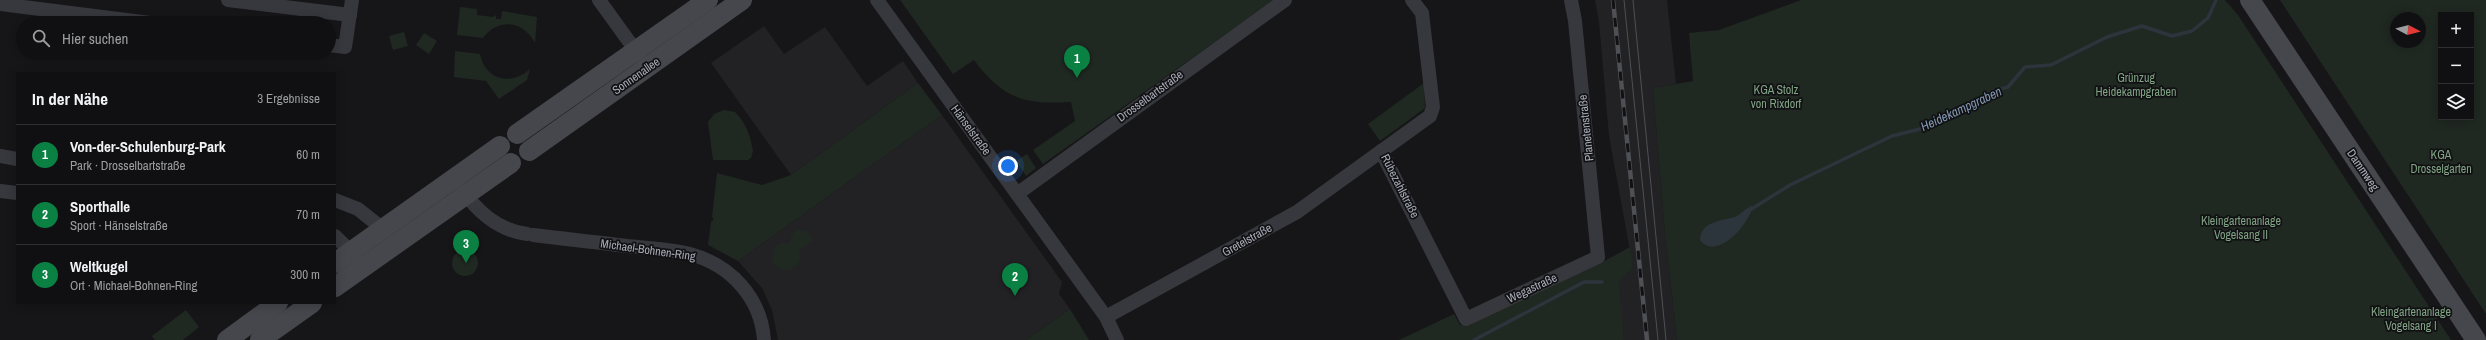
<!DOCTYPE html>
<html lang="de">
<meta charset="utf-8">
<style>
body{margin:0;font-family:"Archivo Narrow",sans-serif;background:#1e1e20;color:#f1f3f6}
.controls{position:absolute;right:12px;top:12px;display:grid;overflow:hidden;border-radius:0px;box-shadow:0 2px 10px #0003}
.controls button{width:36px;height:36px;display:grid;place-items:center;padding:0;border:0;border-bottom:1px solid #303032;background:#101012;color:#f1f3f6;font:20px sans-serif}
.compass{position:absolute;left:2390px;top:12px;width:36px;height:36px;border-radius:50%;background:#101012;box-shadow:0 2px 10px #0003;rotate:97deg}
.you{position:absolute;left:1008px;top:166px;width:14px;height:14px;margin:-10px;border:3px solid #fff;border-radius:50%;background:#1a73e8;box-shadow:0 0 0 6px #1a73e833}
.badge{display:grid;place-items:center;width:26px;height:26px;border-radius:50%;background:#0b8043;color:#fff;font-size:13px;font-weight:700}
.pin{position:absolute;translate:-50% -33px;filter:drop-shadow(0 1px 2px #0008)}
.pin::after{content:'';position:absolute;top:21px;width:14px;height:12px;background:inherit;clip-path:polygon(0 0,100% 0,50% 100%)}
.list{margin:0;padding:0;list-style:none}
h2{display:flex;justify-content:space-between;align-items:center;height:52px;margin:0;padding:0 16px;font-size:17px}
h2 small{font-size:13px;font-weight:400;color:#9c9d9f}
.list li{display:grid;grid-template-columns:26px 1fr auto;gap:12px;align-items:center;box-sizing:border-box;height:60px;padding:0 16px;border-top:1px solid #303032}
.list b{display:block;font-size:15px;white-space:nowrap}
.list p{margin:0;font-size:13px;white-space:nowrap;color:#9c9d9f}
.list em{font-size:13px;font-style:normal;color:#9c9d9f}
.icon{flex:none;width:22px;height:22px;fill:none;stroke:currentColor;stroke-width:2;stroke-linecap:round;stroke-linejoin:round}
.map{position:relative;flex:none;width:2486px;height:340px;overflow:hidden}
.search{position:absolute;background:#101012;box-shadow:0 2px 10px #0003;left:16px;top:16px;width:320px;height:44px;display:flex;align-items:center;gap:10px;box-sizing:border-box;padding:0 14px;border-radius:22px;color:#9c9d9f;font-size:15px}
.panel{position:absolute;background:#101012;box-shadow:0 2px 10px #0003;left:16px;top:72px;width:320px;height:232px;border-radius:0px}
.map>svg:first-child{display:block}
.built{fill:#222225}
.green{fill:#202822;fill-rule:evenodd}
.water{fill:#2c343c}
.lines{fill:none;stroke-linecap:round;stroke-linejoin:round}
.stream{stroke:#2c343c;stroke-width:3.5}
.street{stroke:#37383d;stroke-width:14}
.secondary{stroke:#45474d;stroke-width:20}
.tram{stroke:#4e5056;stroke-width:1}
.rail-casing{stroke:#4e5056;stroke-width:4.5}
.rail{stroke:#111113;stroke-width:3;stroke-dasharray:9;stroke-linecap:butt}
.labels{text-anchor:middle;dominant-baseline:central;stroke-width:3.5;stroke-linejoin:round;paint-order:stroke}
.street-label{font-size:12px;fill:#a8acb8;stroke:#111113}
.park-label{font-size:12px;fill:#80a384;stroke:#111113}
.water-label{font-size:13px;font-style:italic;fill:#8097b2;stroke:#111113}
</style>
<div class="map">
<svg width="2486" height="340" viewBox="0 0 2486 340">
<rect width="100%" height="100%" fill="#161618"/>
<g class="built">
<polygon points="1595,0 1667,0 1676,84 1653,88 1665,234 1677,340 1624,340 1618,283 1633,267 1609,136 1599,22"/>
<polygon points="764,26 784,54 825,27 867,86 903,61 918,83 791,175 711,63"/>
<polygon points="942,115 1062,282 1059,294 1070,309 1026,340 778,340 772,310 762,288 738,261"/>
</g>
<g class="green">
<path d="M900,0H1274L1043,164L1033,150L1075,121L1071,102C1024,105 1002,98 974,60L953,74Z"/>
<polygon points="1801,0 2225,0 2238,15 2451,340 1677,340 1665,234 1653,88 1693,81 1689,33 1719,30"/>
<path d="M2280,0H2486V314ZM2441,15H2471V117H2441ZM2396,18H2420V42H2396Z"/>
<path d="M460,7L477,9V15L493,17L496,15V19H501L502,11L537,17L535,43C523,20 498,18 483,38L457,35Z"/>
<polygon points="404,32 408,46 393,50 389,36"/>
<polygon points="424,33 437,41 429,54 416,45"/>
<path d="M455,51L480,54C485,79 510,87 530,69L527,80L499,99L486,81L454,77Z"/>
<polygon points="918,83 942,115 738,261 708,245 711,222 714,219 712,217 717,173 762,185 791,175"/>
<polygon points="1424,83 1425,108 1380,141 1368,124"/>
<path d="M724,110L735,112C747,124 750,136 753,151L751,158L748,160H713L708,122L714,114Z"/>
<polygon points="1027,154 1036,168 1026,176 1016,161"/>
<path d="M799,230L807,231L813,240L799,251C804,269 780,278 772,261L773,250L779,244L789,243L793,233Z"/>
<polygon points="1630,247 1633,267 1619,283 1624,340 1399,340 1454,314 1460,325 1599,264"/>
<circle cx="465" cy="263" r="13"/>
<polygon points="1070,309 1089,340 1026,340"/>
<polygon points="186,310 199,327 183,340 155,340 152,336"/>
</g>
<path class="water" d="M1751,206H1753C1749,224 1717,262 1700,240C1701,221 1721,221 1735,217C1741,214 1745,209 1751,206Z"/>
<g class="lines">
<g class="stream">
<polyline points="1750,210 1790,185 1892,136 1920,129 1993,91 2008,87 2025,67 2051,65 2107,37 2142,26 2172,36 2192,31 2208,18 2216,0"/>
<polyline points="1474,340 1584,282 1602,282"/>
</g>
<g class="street">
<polyline points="228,0 350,15"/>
<polyline points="599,0 641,58"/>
<polyline points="877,0 1106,317 1117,340"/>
<polyline points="0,4 150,23"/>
<polyline points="329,45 345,47 352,0"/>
<polyline points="1381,151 1466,319 1598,257 1575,21 1571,0"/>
<polyline points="0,156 17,159"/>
<path d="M460,187C477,211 497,230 527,234"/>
<polyline points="0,191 17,193"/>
<polyline points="1017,194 1285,0"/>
<polyline points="335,200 358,209 383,229"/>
<path d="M533,235C565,239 596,242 627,246C648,248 670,249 690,254C731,265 761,298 764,340"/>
<polyline points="335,236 357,258"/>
<polyline points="1106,317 1297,212 1430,116 1433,107 1422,13 1412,0"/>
</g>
<g class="secondary">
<polyline points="2250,0 2476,340"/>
<polyline points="517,134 708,0"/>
<polyline points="529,151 742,0"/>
<polyline points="335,263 500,146"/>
<polyline points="335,287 511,163"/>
<polyline points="227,340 278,303"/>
<polyline points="260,340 312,303"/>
</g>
<g class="tram">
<polyline points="1624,0 1658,340"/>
<polyline points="1633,0 1666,340"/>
</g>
<g class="rail-casing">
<polyline id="rail" points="1613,0 1647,340"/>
</g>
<use href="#rail" class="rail"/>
</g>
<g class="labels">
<g class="street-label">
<text transform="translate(636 76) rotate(-35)">Sonnenallee</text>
<text transform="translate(1150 96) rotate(-36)">Drosselbartstraße</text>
<text transform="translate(1586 128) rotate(-96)">Planetenstraße</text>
<text transform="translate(971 130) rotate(54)">Hänselstraße</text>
<text transform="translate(2363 170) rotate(56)">Dammweg</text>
<text transform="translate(1400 186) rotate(63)">Rübezahlstraße</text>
<text transform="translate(1247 240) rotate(-29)">Gretelstraße</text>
<text transform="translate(648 250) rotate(8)">Michael-Bohnen-Ring</text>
<text transform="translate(1532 288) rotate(-25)">Wegastraße</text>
</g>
<g class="park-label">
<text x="2136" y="78">Grünzug<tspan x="2136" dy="14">Heidekampgraben</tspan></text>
<text x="1776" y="90">KGA Stolz<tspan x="1776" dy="14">von Rixdorf</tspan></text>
<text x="2441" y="155">KGA<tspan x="2441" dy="14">Drosselgarten</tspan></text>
<text x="2241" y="221">Kleingartenanlage<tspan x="2241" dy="14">Vogelsang II</tspan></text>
<text x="2411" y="312">Kleingartenanlage<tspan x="2411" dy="14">Vogelsang I</tspan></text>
</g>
<g class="water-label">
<text transform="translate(1961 109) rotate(-25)">Heidekampgraben</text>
</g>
</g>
</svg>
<div class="controls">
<button>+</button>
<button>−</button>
<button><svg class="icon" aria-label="layers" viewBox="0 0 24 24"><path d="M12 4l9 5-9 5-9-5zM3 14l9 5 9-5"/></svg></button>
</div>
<svg class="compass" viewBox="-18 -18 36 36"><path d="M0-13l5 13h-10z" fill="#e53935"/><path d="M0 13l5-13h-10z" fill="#9c9d9f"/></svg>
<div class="you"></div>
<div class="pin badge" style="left:1077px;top:78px">1</div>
<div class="pin badge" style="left:1015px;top:296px">2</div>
<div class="pin badge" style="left:466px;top:263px">3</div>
<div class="search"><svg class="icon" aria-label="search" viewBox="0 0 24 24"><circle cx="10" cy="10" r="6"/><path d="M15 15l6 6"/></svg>Hier suchen</div>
<section class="panel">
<h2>In der Nähe<small>3 Ergebnisse</small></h2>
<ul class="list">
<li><span class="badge">1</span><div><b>Von-der-Schulenburg-Park</b><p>Park · Drosselbartstraße</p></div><em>60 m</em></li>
<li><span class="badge">2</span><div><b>Sporthalle</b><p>Sport · Hänselstraße</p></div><em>70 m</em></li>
<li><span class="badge">3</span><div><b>Weltkugel</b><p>Ort · Michael-Bohnen-Ring</p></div><em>300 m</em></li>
</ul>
</section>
</div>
